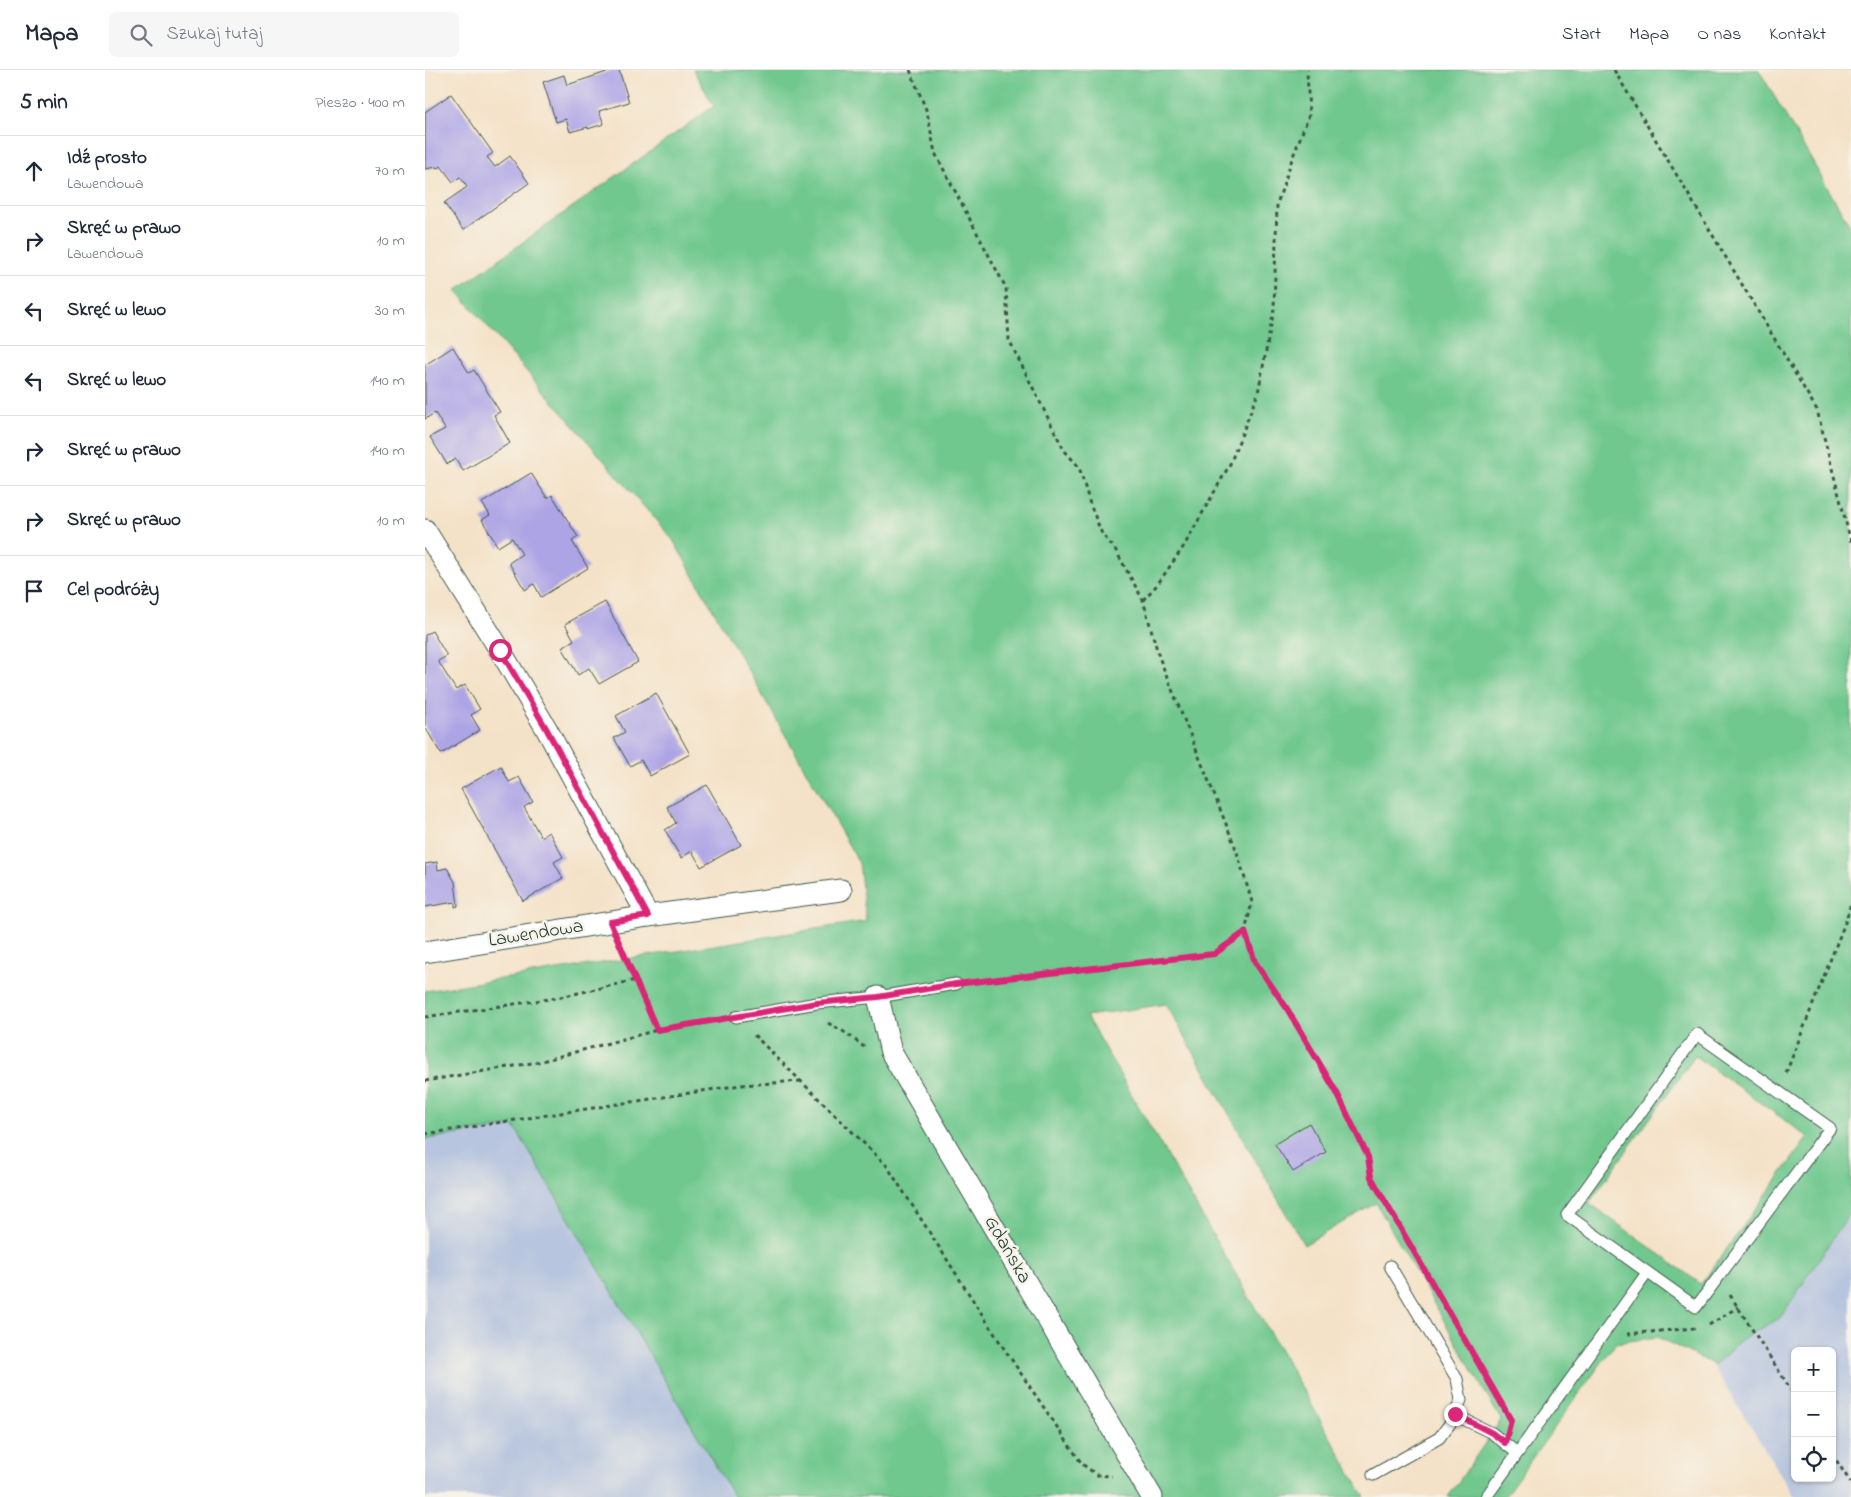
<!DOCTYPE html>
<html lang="pl">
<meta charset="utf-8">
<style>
body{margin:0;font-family:"Indie Flower",sans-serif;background:#f6f6f7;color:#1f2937}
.controls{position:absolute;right:15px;bottom:15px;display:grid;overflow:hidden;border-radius:8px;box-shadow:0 1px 4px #0004}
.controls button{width:45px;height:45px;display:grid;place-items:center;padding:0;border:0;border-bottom:1px solid #e0e1e3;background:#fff;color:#1f2937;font:25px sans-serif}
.stop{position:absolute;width:15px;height:15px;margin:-11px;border:4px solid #db2777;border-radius:50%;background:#fff}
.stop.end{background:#db2777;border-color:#fff;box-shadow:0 1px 5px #0008}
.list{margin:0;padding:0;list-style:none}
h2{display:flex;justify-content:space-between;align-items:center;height:65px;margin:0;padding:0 20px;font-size:21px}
h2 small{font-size:16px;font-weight:400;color:#747a83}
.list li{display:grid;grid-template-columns:32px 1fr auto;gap:15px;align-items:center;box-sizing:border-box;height:70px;padding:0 20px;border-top:1px solid #e0e1e3}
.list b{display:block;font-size:19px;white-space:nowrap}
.list p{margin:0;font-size:16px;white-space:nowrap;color:#747a83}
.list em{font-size:16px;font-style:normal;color:#747a83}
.icon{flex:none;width:28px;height:28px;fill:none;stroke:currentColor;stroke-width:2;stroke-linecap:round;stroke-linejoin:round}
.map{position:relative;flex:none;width:1426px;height:1427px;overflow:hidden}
header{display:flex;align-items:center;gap:30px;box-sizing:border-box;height:70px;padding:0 25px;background:#fff;border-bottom:1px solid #e0e1e3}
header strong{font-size:24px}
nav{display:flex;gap:28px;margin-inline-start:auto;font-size:18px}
.search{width:350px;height:45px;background:#f6f6f7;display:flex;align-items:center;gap:12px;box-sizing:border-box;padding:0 18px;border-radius:8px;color:#747a83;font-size:19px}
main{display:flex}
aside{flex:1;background:#fff}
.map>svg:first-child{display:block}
.industrial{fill:#b7c5de;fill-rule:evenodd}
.green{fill:#6fc88e;stroke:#478261;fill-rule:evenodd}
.building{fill:#ada4e5}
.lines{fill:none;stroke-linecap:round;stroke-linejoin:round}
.lane-casing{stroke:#3f564a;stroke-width:13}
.street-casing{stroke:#3f564a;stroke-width:23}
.path{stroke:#3f564a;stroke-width:3;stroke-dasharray:4 4;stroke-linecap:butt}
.lane{stroke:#fff;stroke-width:11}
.street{stroke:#fff;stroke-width:21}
.route{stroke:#db2777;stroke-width:6}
.labels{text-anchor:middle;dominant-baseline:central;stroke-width:5;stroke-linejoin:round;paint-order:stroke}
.street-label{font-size:20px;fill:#1f3d34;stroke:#f7f3e8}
</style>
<header>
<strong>Mapa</strong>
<div class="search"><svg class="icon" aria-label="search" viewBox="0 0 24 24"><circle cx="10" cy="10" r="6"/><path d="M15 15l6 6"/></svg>Szukaj tutaj</div>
<nav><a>Start</a><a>Mapa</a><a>O nas</a><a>Kontakt</a></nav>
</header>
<main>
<aside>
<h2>5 min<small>Pieszo · 400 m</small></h2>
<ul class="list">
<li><svg class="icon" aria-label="ahead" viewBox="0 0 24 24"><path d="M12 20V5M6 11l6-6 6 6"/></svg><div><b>Idź prosto</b><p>Lawendowa</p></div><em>70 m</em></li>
<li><svg class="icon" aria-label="right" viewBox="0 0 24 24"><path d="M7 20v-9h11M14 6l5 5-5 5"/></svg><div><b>Skręć w prawo</b><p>Lawendowa</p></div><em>10 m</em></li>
<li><svg class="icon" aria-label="left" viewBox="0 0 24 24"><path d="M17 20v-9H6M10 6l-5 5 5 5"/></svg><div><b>Skręć w lewo</b></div><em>30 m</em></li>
<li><svg class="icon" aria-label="left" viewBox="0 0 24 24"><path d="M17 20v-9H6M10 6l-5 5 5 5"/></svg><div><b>Skręć w lewo</b></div><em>140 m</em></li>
<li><svg class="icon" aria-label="right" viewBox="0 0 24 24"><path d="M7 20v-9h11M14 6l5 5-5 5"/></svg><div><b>Skręć w prawo</b></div><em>140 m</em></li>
<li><svg class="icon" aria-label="right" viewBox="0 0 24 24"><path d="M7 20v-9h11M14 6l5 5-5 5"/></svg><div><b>Skręć w prawo</b></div><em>10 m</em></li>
<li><svg class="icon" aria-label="arrive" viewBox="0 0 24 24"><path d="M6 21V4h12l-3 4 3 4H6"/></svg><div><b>Cel podróży</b></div></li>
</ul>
</aside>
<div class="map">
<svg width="1426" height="1427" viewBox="0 0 1426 1427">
<rect width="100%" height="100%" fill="#f7f3e8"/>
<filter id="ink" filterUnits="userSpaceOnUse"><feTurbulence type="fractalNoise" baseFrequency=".02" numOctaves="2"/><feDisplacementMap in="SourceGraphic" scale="10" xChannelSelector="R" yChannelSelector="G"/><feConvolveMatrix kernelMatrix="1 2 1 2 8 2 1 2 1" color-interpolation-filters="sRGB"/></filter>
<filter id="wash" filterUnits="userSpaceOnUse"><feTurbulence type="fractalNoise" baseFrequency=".0096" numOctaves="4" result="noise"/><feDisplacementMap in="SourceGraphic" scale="20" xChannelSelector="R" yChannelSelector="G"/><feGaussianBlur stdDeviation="1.12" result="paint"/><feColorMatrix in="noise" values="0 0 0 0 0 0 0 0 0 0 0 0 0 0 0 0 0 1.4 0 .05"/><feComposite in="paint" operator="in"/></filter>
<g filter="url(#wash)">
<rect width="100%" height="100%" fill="#f4e2c8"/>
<g class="industrial">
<polygon points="89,1056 178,1205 309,1427 0,1427 0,1069"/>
<path d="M1426,1141V1427H1370L1285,1292L1317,1269L1355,1248ZM1370,1281H1407V1408H1370Z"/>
</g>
<path class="green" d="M268,0H1334L1426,158V1141L1355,1248L1317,1269L1290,1295L1232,1267L1191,1273L1079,1427H1023L1076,1350L951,1133L879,1175L741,934L661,946L940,1427H309L89,1056L0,1069V921L441,851L434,793L248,470L31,220L289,36ZM1270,986L1383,1067L1276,1214L1164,1133Z"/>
<g id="blocks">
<g class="building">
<polygon points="188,0 194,0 204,32 174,41 179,54 169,57 163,59 163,57 145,62 141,49 131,52 118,12 139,5 142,15"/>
<polygon points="26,24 68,83 62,87 70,97 85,86 104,113 38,160 19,133 42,117 35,107 28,112 16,96 13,98 12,97 0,99 0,42"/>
<polygon points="28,277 44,303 49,300 75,342 69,345 85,373 38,401 31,389 22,394 5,367 20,359 10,343 0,349 0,295"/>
<polygon points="106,403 122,428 127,425 153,467 147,471 163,498 116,527 109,514 100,520 84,493 97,484 87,468 73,477 57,450 65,445 57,433"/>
<polygon points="180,532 213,592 174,614 164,598 153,605 137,577 149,570 140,554"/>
<polygon points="7,561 22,586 13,591 31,620 40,615 55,639 46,645 55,660 16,684 0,657 0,565"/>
<polygon points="231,623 265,684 225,706 216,690 205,696 189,668 200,662 191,646"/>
<polygon points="76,696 84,712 94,707 108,732 99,737 116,767 124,762 138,787 129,792 138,808 98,831 36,719"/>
<polygon points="282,715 316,775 276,797 267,781 256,788 240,760 251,753 242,737"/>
<polygon points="12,792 13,800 22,798 30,812 33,836 30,837 30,832 0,837 0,794"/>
<polygon points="884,1053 901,1082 868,1102 850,1074"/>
</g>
</g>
</g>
<g filter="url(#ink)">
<use href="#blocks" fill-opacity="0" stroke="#3f564a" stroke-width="1"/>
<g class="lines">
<g class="lane-casing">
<g id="lane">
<polyline points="311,947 392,933 453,927 531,914"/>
<polygon points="1272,964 1405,1058 1271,1237 1142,1145"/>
<polyline points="1030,1345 1067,1363 1092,1383"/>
<polyline points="948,1405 1014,1368 1027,1351 1036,1330 1032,1309 965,1196"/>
<polyline points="1061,1427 1222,1203"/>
</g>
</g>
<g class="street-casing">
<g id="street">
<polyline points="0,460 75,580 121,658 223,846"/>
<polyline points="0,882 223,846 416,820"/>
<polyline points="453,927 466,982 727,1427"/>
</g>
</g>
<g class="path">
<polyline points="485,0 502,42 510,83 581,218 584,270 639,380 654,397 665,434 677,464 690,479 718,530 734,587 811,779 827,832 820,862 789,884 551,912"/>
<polyline points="1189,0 1392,340 1426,472"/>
<polyline points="718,530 732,515 759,476 805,394 833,323 849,239 852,134 867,89 884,45 882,0"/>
<polyline points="820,862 830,893 861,937 912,1023 943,1087 946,1107 1086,1351"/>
<polyline points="196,875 232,960"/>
<polyline points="0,947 131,928 211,910"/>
<polyline points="403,953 421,963 439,977"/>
<polyline points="329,965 462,1096 578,1277 657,1394 672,1405 687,1406"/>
<polyline points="1361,1003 1421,850 1426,833"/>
<polyline points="0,1011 113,992 232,960 293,950"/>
<polyline points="0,1064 316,1015 377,1011"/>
<polyline points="1305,1225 1370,1326"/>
<polyline points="1284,1255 1313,1237"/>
<polyline points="1202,1264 1270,1258"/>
<polyline points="1407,1384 1426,1413"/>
</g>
<use href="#lane" class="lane"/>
<use href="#street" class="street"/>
</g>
</g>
<g class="lines" filter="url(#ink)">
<polyline class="route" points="75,580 121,658 223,846 185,852 232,960 392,933 453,927 531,914 789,884 820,862 830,892 861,937 912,1023 943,1087 946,1107 1086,1350 1080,1373 1067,1363 1030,1344"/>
</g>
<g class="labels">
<g class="street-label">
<text transform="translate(111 864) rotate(-9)">Lawendowa</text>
<text transform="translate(582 1180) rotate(60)">Gdańska</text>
</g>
</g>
</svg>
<div class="controls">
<button>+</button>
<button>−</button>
<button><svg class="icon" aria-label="locate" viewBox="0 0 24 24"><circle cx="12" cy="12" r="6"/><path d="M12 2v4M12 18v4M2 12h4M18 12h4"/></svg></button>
</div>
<div class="stop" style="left:75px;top:580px"></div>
<div class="stop end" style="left:1030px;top:1344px"></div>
</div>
</main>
